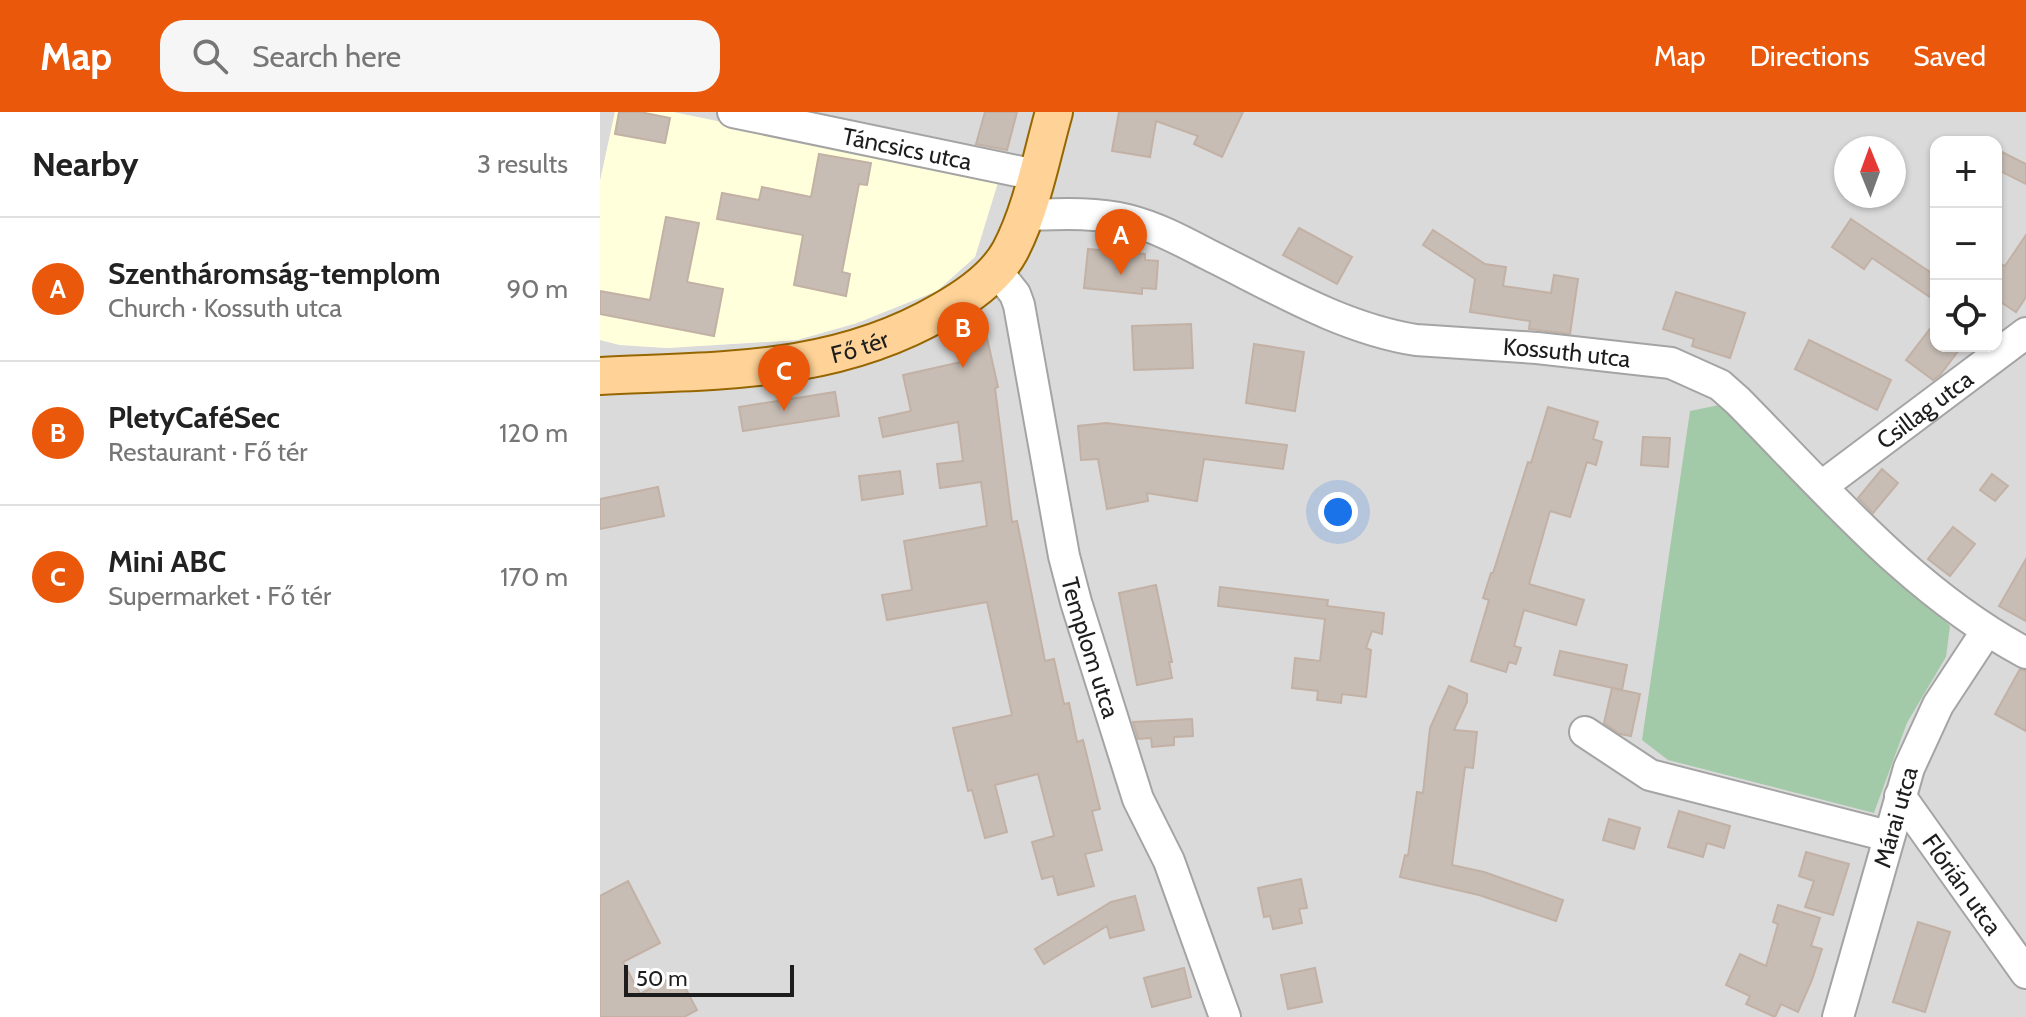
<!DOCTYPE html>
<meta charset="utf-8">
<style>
body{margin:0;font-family:Cabin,sans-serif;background:#f6f6f6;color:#222}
.controls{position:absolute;right:24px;top:24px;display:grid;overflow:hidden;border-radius:16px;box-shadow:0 2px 6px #0004}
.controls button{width:72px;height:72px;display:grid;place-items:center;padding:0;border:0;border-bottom:2px solid #e0e0e0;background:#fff;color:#222;font:40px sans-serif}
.compass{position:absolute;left:1234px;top:24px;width:72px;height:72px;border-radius:50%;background:#fff;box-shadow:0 2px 6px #0004;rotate:359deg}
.scale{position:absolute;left:24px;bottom:20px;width:170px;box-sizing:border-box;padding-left:8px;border:4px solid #1d1d1d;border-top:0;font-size:22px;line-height:28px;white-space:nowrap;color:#1d1d1d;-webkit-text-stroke:6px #fff;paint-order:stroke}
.you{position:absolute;left:738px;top:400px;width:28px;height:28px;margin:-20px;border:6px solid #fff;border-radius:50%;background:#1a73e8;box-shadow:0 0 0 12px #1a73e833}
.badge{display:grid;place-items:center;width:52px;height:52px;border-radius:50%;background:#ea580c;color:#fff;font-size:26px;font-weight:700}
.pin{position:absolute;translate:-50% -66px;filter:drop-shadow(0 2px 4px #0008)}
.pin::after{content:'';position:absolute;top:42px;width:28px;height:24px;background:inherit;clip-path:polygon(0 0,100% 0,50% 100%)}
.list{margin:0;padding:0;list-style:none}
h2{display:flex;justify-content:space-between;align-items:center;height:104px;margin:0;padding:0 32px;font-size:34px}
h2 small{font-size:26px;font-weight:400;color:#767676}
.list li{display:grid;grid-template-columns:52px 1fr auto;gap:24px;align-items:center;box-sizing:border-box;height:144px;padding:0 32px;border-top:2px solid #e0e0e0}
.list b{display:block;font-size:30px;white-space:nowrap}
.list p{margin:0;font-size:26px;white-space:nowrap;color:#767676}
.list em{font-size:26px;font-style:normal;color:#767676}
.icon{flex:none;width:44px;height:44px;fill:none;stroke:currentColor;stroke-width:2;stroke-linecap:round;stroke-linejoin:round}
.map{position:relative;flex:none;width:1426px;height:905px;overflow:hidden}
header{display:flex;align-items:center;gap:48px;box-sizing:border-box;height:112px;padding:0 40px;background:#ea580c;color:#fff}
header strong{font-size:38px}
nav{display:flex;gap:44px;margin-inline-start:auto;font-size:28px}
.search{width:560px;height:72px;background:#f6f6f6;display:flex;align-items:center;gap:20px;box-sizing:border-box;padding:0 28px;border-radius:24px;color:#767676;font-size:30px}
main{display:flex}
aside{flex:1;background:#fff}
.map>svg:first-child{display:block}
.residential{fill:#dbdada;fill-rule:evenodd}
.education{fill:#ffffdb}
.cemetery{fill:#a2caa8}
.building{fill:#c7bdb5;stroke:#c2b1a4;stroke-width:2}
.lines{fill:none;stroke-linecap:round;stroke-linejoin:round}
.minor-casing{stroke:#a4a4a4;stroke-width:34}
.major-casing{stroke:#966600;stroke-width:40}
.minor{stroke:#fff;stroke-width:30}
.major{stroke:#ffd397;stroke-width:36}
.labels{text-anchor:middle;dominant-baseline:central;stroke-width:6;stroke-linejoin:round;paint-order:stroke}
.street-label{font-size:24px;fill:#1d1d1d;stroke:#fff}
</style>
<header>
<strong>Map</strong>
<div class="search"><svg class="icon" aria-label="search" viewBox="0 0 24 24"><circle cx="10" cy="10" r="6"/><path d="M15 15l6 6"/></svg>Search here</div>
<nav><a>Map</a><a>Directions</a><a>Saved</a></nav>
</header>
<main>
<aside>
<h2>Nearby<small>3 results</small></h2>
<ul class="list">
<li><span class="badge">A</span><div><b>Szentháromság-templom</b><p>Church · Kossuth utca</p></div><em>90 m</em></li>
<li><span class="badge">B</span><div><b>PletyCaféSec</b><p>Restaurant · Fő tér</p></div><em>120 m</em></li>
<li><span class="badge">C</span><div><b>Mini ABC</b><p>Supermarket · Fő tér</p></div><em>170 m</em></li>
</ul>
</aside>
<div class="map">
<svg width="1426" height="905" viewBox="0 0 1426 905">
<rect width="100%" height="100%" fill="#efebe2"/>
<g class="residential">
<polygon points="0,0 15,0 0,69"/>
<path d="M73,0H1426V905H0V228L20,233L67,236L197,228L257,211L337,179L375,145L399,67ZM1336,30H1396V234H1336ZM1246,36H1294V84H1246ZM1124,292L1346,545L1307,611L1274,701Z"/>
</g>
<polygon class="education" points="15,0 73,0 399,67 375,145 337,179 257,211 197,228 67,236 20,233 0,228 0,69"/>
<polygon class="cemetery" points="1124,292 1350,514 1346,545 1307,611 1274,701 1068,648 1042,628 1090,299"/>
<g class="building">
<polygon points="19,0 40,0 70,6 65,31 15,22"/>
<polygon points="385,0 417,0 407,38 376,32"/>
<polygon points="519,0 643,0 622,45 594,32 598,24 556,9 550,45 512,39"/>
<polygon points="1396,37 1426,52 1426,72 1396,57"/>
<polygon points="219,42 271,51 267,73 259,72 242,160 250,162 246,184 194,173 203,123 117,107 122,81 159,88 162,75 211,85"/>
<polygon points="66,105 99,111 87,170 123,177 114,224 0,202 0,179 50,188"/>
<polygon points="1251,107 1336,164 1336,189 1272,146 1264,157 1232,135"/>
<polygon points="699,116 752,145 737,172 683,143"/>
<polygon points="833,118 885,152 906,155 903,174 951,181 954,163 978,167 970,222 929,217 930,209 870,200 875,167 823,133"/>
<polygon points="1426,123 1426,185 1416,200 1396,187 1396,149 1405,154"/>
<polygon points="488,137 545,142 545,148 558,149 556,177 542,176 542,182 484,176"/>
<polygon points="1076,180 1145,201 1130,246 1092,234 1094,227 1063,217"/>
<polygon points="1336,209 1336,234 1362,234 1340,263 1333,268 1306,248"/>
<polygon points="591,212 593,256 534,258 532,214"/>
<polygon points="387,226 398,275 395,276 412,410 417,409 445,549 454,547 464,592 469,591 477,630 483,628 500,697 492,699 502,738 485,742 494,774 458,783 453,764 442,767 432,730 454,724 438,662 395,673 407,720 385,726 372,678 368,679 353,616 412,603 387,490 287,508 282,483 312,478 304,429 387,414 381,370 340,376 337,352 363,349 358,310 283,325 279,306 311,299 303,263 361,250 357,232"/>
<polygon points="1209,228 1291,268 1277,298 1195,257"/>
<polygon points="654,232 704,240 695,299 646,291"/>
<polygon points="235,280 239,304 143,319 139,295"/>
<polygon points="948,295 998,310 993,327 1002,330 996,353 987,350 970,405 950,399 929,472 984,488 976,513 924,498 914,534 921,536 916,552 909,550 906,560 871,549 889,488 883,486 891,461 893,461 928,350 931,351"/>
<polygon points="506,311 687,333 683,357 604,347 597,389 547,381 548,389 507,397 498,347 481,348 478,314"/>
<polygon points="1043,325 1070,326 1068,355 1041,353"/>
<polygon points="1282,357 1298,371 1273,401 1258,386"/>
<polygon points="300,359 303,382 262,388 259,364"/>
<polygon points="1392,362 1408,374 1395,389 1380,378"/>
<polygon points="58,375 64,404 0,417 0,387"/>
<polygon points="1353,415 1375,432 1350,464 1328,447"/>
<polygon points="1426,447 1426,509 1399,494"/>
<polygon points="556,473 572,550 569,550 572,566 537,573 519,481"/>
<polygon points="620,475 728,488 727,494 784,501 782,522 772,519 766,536 771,538 766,585 742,582 741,591 717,588 718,579 692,576 695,546 720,549 725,507 618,494"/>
<polygon points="960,539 1027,553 1022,578 954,563"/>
<polygon points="1420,557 1426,559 1426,619 1395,602"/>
<polygon points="849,574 867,582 867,590 854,618 877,620 873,656 865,655 852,753 884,760 963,788 956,809 879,783 800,765 805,743 808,744 817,680 823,681 830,616"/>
<polygon points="1012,576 1040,582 1031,624 1020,622 1004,611"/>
<polygon points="592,607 593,624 574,625 574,633 552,635 551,626 538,627 534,613 533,610"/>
<polygon points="1079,699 1130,714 1124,736 1107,731 1103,745 1068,735"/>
<polygon points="1009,707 1040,716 1034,737 1003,728"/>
<polygon points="1206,740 1249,752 1233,803 1205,795 1214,769 1199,764"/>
<polygon points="701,767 707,796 699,797 702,811 673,817 670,804 664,805 658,776"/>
<polygon points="28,769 60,831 23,850 40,882 78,862 97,898 84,905 0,905 0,784"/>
<polygon points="535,784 544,818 510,826 507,814 444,852 435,837 511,790"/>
<polygon points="1178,793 1220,806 1211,834 1222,837 1212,868 1198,900 1181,892 1175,905 1146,892 1150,884 1126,873 1140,842 1166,854 1178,812 1173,810"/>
<polygon points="1318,810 1350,820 1325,900 1293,890"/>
<polygon points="584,856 591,885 552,895 544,866"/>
<polygon points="715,856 722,890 688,897 681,863"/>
</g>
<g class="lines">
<g class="minor-casing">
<g id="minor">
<path id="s1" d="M133,0L436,63"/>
<path id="s2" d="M425,103C460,102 494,100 528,108C556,115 582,129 607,142C674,175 741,216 816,228L937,236L1071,251L1120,273L1138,289C1227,379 1313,481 1426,541"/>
<path id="s3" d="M395,157L415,182L419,193L464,444L476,490L538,687L569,749L625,905"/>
<path id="s4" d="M1222,374L1426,221"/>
<polyline points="985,620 1050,663 1288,724"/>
<path id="s5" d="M1300,684L1426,861"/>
<path id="s6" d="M1238,905L1309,656L1338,593L1386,520"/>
</g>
</g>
<g class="major-casing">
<g id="major">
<path id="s7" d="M0,264C121,258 234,262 342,199C367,185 396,165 410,139C432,97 441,46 454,0"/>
</g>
</g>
<use href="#minor" class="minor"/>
<use href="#major" class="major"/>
</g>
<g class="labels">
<g class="street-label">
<text stroke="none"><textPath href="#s1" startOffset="178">Táncsics utca</textPath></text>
<text stroke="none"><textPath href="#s7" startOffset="262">Fő tér</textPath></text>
<text stroke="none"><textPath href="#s2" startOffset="568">Kossuth utca</textPath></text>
<text stroke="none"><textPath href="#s4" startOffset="128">Csillag utca</textPath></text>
<text stroke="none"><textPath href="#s3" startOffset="394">Templom utca</textPath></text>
<text stroke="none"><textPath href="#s6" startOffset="208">Márai utca</textPath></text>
<text stroke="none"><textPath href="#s5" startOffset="108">Flórián utca</textPath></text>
</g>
</g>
</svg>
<div class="controls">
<button>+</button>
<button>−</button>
<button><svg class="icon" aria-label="locate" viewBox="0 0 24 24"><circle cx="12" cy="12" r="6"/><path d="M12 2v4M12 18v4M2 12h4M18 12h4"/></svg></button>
</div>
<svg class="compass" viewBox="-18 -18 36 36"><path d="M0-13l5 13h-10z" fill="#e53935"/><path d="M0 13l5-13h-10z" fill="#767676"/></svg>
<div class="scale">50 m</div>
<div class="you"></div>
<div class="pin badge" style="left:521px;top:163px">A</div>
<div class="pin badge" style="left:363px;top:256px">B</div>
<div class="pin badge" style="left:184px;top:299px">C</div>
</div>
</main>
